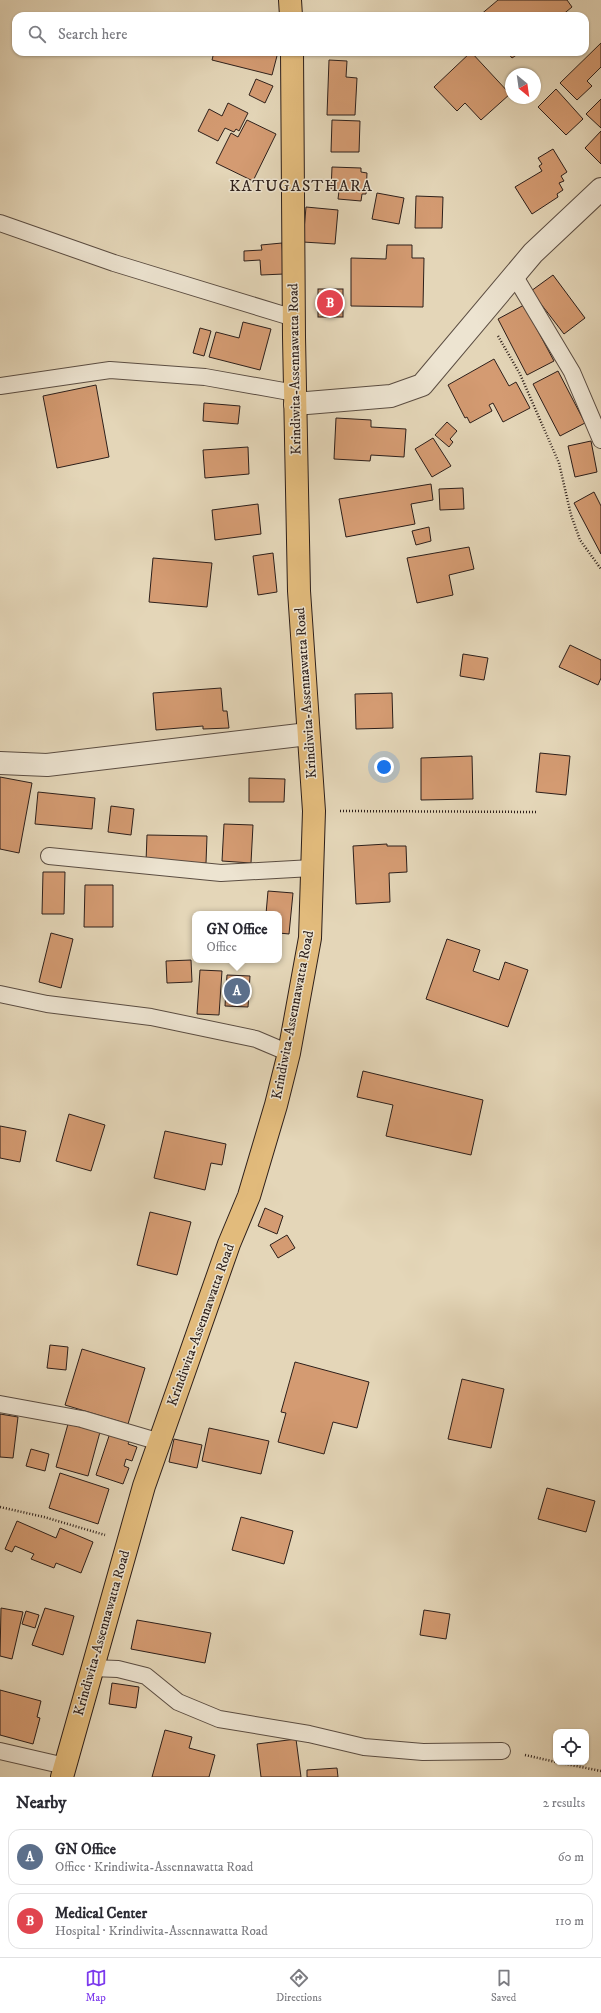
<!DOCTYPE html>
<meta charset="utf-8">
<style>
body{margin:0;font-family:"IM FELL DW Pica",serif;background:#f2f2f3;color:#2b2b33}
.controls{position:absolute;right:12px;bottom:12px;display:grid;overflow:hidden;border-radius:8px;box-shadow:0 1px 3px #0004}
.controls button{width:36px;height:36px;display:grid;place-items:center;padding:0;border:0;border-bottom:1px solid #e1e1e2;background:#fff;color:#2b2b33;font:20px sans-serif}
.compass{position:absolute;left:505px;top:68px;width:36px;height:36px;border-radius:50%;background:#fff;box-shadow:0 1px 3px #0004;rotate:151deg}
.you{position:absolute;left:384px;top:767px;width:14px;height:14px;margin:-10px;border:3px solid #fff;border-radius:50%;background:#1a73e8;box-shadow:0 0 0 6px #1a73e833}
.badge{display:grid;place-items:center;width:26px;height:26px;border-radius:50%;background:#7c3aed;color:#fff;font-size:13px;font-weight:700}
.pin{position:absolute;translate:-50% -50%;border:2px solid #fff;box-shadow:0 1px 4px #0006}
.popup{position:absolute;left:192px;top:911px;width:90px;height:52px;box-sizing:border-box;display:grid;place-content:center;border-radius:8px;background:#fff;filter:drop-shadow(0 1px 3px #0005);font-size:13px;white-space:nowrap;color:#7c7c81}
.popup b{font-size:15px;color:#2b2b33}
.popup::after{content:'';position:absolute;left:50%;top:100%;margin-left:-8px;border:8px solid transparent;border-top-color:#fff}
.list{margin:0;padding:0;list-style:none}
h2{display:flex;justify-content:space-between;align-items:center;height:52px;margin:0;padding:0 16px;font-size:17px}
h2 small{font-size:13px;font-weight:400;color:#7c7c81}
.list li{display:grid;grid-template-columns:26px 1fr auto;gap:12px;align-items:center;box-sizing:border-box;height:56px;margin:0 8px 8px;padding:0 8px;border:1px solid #e1e1e2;border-radius:12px}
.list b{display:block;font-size:15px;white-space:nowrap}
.list p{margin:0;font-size:13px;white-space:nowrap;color:#7c7c81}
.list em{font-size:13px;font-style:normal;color:#7c7c81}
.icon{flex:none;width:22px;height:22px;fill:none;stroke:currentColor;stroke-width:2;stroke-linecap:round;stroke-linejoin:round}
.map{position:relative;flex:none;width:601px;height:1777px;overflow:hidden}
.search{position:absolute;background:#fff;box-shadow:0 1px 3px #0004;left:12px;right:12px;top:12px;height:44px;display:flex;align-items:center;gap:10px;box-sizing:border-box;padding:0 14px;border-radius:12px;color:#7c7c81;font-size:15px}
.sheet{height:180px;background:#fff}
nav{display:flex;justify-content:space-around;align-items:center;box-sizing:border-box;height:56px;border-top:1px solid #e1e1e2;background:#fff;font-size:11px;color:#7c7c81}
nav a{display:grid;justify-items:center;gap:2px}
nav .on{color:#7c3aed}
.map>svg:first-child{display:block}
.building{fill:#d49b72;stroke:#2d1f1a}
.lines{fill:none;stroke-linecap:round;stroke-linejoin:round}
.service-casing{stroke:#5b4d42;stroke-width:18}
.minor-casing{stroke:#5b4d42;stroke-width:24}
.primary-casing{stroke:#2d1f1a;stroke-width:24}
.path{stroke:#2d1f1a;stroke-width:2.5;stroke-dasharray:1 2;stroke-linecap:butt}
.service{stroke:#ede4d1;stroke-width:16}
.minor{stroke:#ede4d1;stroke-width:22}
.primary{stroke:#e2bb7c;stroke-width:22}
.labels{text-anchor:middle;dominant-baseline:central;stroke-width:3;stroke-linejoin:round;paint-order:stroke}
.street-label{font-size:14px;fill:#2d1f1a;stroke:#ede4d1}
.quarter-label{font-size:16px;letter-spacing:1px;fill:#2d1f1a;stroke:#ede4d1}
</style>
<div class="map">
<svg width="601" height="1777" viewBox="0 0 601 1777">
<rect width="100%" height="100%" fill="#e4d6b8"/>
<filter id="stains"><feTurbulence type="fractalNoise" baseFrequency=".005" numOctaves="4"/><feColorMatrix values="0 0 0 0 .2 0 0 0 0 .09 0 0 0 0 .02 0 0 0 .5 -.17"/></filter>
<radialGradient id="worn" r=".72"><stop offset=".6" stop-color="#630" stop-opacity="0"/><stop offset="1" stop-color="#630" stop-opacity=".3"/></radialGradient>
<g class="building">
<polygon points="498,0 567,0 572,7 561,16 479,16"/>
<polygon points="601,43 601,67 587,81 592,86 577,100 560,83"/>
<polygon points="214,52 278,52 272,75 212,60"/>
<polygon points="471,52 510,94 481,120 465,103 457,111 434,87"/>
<polygon points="507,52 521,52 512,58"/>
<polygon points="329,60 347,61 346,77 357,78 355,115 327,115"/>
<polygon points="256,79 273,86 265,103 249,95"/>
<polygon points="556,89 583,119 566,135 538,107"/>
<polygon points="601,99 601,128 586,114"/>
<polygon points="228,103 248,113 239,131 236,129 234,132 225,128 218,141 198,131 209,109 222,116"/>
<polygon points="247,120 276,134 253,181 216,163 231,133 238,137"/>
<polygon points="332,120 360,121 359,152 331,152"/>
<polygon points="601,131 601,164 585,148"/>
<polygon points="553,149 567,172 561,176 564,181 559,183 563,190 557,194 558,197 532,214 515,187 542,171 539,166 542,164 538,158"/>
<polygon points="332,167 361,168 361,172 367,173 366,194 362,194 361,201 338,199 339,191 331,191"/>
<polygon points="377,193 404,198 399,224 372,219"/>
<polygon points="416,196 443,197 442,228 415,228"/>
<polygon points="306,207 338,210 335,244 303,242"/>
<polygon points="282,243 284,274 261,275 260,260 244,261 244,251 262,250 261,245"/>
<polygon points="387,245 412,245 412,258 424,258 423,307 351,306 351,258 386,259"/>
<polygon points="553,275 585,318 564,334 531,291"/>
<rect x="318" y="289" width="25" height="28"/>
<polygon points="524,305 554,361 527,375 498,319"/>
<polygon points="243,322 271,329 260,370 209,357 216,332 239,338"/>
<polygon points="200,328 211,331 204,356 193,353"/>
<polygon points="494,359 509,386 516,382 530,408 503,422 493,403 489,405 492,411 470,423 467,417 465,418 448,385"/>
<polygon points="558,371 585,423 560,436 533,384"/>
<polygon points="96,385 109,457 57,468 43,396"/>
<polygon points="204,403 240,406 238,424 203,421"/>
<polygon points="336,418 371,420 371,427 406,429 404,457 371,455 370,461 334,459"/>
<polygon points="447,422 457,431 450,439 453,442 449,447 435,435"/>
<polygon points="433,438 451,466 432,477 415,449"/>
<polygon points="591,441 597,472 575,477 568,446"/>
<polygon points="248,447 249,474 205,478 203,450"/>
<polygon points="431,484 433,500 411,504 415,524 346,537 339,499"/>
<polygon points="463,488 464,509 440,510 439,489"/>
<polygon points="594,492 601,506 601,554 574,503"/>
<polygon points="258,504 261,534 215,540 212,510"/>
<polygon points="429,527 431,541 416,545 412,531"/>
<polygon points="469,547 474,569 449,575 453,595 417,603 407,558"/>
<polygon points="273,553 277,592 258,595 253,556"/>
<polygon points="153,558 212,563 207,607 149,602"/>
<polygon points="570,645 601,660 601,678 598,685 559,667"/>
<polygon points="463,654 488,658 484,680 460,676"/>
<polygon points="221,688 223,711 227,711 229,728 203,729 203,726 156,730 153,693"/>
<polygon points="392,693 393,728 356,729 355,694"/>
<polygon points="540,753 570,756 566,795 536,792"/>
<polygon points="472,756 473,799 421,800 421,758"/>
<polygon points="0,777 32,783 19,853 0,849"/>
<polygon points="249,778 285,779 284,802 249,802"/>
<polygon points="38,792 95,798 92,829 35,824"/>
<polygon points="111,806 134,809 131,835 108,832"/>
<polygon points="224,824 253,825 251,863 222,861"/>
<polygon points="147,835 207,836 206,863 146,862"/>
<polygon points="387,844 387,846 406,846 407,872 389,873 390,902 356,904 353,846"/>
<polygon points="43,872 65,872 64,914 42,914"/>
<polygon points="85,885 113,885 113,927 84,927"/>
<polygon points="268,891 293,893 289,934 279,933 279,914 266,914"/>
<polygon points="51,933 73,939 61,988 39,982"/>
<polygon points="447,939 480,950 473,971 499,980 505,962 528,970 508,1027 426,999"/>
<polygon points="191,960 192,982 167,983 166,961"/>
<polygon points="200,970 222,971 219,1015 197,1014"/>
<polygon points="227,975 250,976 248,1007 225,1006"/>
<polygon points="363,1071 483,1100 471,1155 386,1136 393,1105 357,1097"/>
<polygon points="69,1114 105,1125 91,1171 56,1161"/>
<polygon points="0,1126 26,1131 20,1162 0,1158"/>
<polygon points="165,1131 226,1144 222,1165 211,1163 205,1190 154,1178"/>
<polygon points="265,1208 283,1216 277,1234 258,1226"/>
<polygon points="150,1212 191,1222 177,1275 137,1265"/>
<polygon points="287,1235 295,1248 278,1258 270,1245"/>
<polygon points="50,1345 68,1347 66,1370 47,1368"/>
<polygon points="82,1349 145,1368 128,1424 65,1405"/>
<polygon points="295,1362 369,1382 357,1428 333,1422 324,1454 278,1442 286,1413 281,1412"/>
<polygon points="462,1379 504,1389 491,1448 448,1439"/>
<polygon points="0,1414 18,1417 13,1458 0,1457"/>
<polygon points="68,1424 100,1432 88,1476 56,1467"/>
<polygon points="209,1428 269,1441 261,1474 202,1461"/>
<polygon points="110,1433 130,1440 128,1444 137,1447 132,1461 126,1459 124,1466 129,1468 123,1484 96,1475"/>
<polygon points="174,1439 202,1445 197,1468 169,1462"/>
<polygon points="31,1449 49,1454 45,1471 26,1466"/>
<polygon points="60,1473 109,1489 98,1524 49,1508"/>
<polygon points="547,1488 595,1501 586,1532 538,1519"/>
<polygon points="241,1517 293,1531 284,1564 232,1550"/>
<polygon points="17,1521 56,1538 60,1528 93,1542 81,1573 56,1563 54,1568 31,1559 34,1554 15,1546 12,1552 5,1549"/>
<polygon points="1,1608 23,1612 12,1659 0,1656"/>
<polygon points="45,1608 74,1616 63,1655 32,1645"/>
<polygon points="424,1610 450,1614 446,1639 420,1635"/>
<polygon points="26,1611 39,1615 35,1628 22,1624"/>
<polygon points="137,1620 211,1633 205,1663 131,1649"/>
<polygon points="112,1683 139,1687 136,1708 109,1704"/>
<polygon points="0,1690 41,1701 37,1717 40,1718 33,1744 0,1735"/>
<polygon points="165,1730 192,1737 189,1748 215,1755 209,1777 152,1777"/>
<polygon points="296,1739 301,1777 261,1777 257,1744"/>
<polygon points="337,1768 338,1777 307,1777 307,1770"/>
</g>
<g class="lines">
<g class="service-casing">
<g id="service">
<polyline points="0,223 114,263 294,318"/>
<polyline points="514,275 572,372 601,440"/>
<polyline points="0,386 110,370 205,377 295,393"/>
<polyline points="49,856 221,873 312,868"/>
<polyline points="0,994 47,1004 151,1017 256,1039 289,1053"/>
<polyline points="0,1404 82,1419 160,1442"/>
<polyline points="92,1668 118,1669 146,1676 178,1702 219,1719 309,1734 364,1747 423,1752 502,1751"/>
<polyline points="0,1751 65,1766"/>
</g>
</g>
<g class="minor-casing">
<g id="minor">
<polyline points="295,404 391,396 422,385 533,253 601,189"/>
<polyline points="0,763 47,765 308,734"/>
</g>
</g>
<g class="primary-casing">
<g id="primary">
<polyline points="290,0 291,16"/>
<polyline points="62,1777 144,1486 229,1244 249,1196 276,1105 289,1053 310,938 314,811 299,591 294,337 292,52"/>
</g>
</g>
<g class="path">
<polyline points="498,336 520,374 559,463 571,515 580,540 601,569"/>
<polyline points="340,811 537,812"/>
<polyline points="0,1507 44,1517 105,1535"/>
<polyline points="525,1755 556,1762"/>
<polyline points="556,1762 601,1771"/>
</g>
<use href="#service" class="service"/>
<use href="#minor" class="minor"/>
<use href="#primary" class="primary"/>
</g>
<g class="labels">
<g class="street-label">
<text transform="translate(295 369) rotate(-91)">Krindiwita-Assennawatta Road</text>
<text transform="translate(306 693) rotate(-94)">Krindiwita-Assennawatta Road</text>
<text transform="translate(293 1015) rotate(-79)">Krindiwita-Assennawatta Road</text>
<text transform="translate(201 1325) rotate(-70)">Krindiwita-Assennawatta Road</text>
<text transform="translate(102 1633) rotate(-74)">Krindiwita-Assennawatta Road</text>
</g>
<g class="quarter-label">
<text x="301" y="186">KATUGASTHARA</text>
</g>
</g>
<rect width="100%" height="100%" filter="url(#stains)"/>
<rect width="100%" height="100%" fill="url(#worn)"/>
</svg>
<div class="controls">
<button><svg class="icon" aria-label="locate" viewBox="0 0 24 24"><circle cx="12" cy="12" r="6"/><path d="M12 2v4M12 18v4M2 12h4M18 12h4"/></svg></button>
</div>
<svg class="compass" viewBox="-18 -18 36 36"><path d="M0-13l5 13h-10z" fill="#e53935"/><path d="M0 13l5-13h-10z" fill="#7c7c81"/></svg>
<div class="you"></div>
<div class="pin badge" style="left:237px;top:991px;background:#5c6f8a">A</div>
<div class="popup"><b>GN Office</b>Office</div>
<div class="pin badge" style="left:330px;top:303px;background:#e0444e">B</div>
<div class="search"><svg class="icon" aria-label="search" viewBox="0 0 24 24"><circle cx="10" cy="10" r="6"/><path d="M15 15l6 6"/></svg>Search here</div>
</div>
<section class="sheet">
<h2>Nearby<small>2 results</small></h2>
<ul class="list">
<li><span class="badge" style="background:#5c6f8a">A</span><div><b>GN Office</b><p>Office · Krindiwita-Assennawatta Road</p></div><em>60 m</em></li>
<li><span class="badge" style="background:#e0444e">B</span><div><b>Medical Center</b><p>Hospital · Krindiwita-Assennawatta Road</p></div><em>110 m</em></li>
</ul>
</section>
<nav>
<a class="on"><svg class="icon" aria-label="map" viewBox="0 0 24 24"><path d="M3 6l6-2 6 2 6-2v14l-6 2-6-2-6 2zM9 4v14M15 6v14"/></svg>Map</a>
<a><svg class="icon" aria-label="directions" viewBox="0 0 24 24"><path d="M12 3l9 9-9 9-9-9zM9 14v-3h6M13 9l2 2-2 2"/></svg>Directions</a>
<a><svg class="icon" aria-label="saved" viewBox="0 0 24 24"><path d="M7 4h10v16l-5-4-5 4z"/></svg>Saved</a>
</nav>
